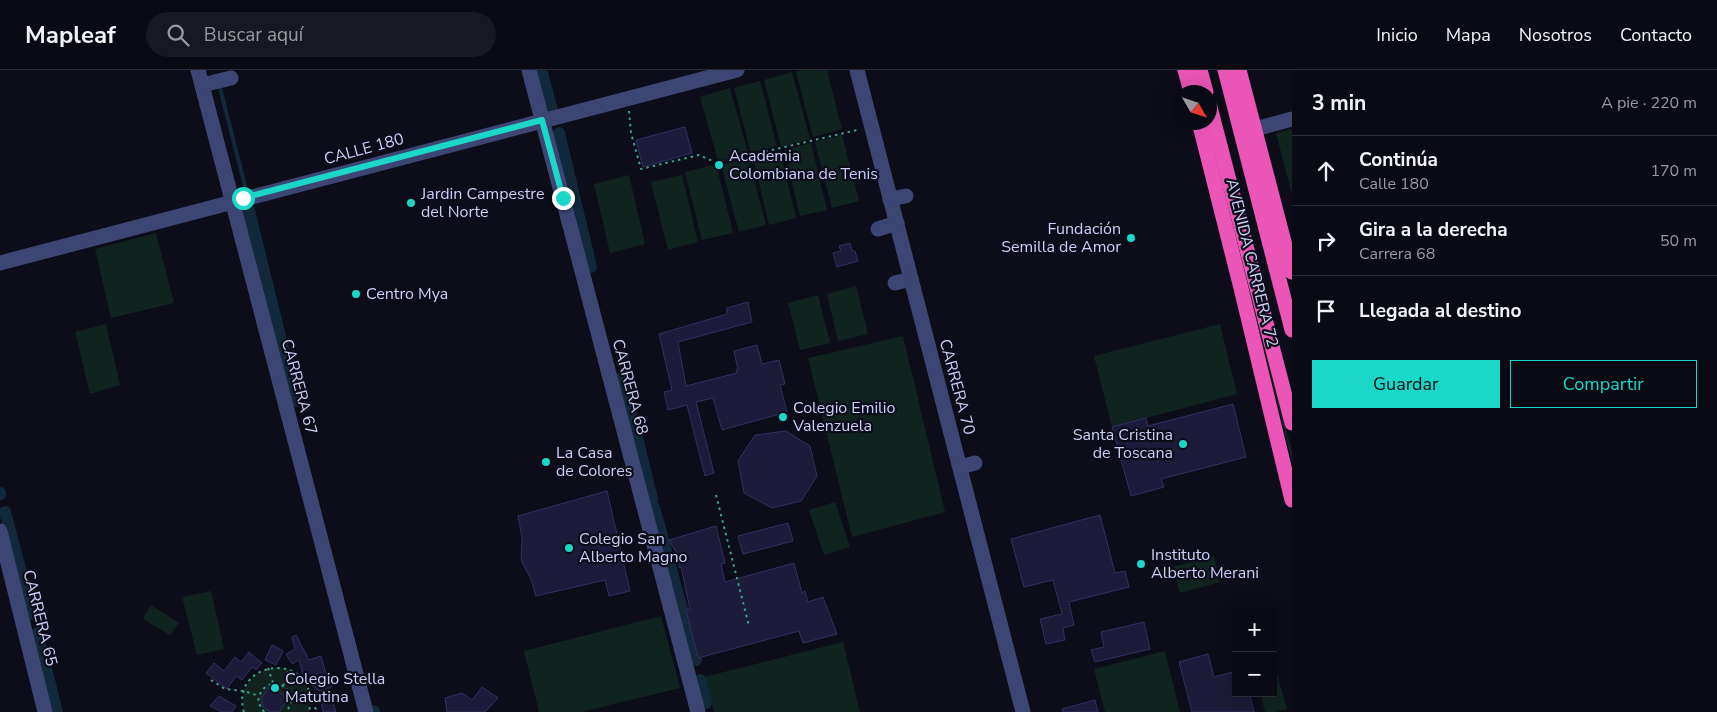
<!DOCTYPE html>
<html lang="es">
<meta charset="utf-8">
<style>
body{margin:0;font-family:"Nunito Sans",sans-serif;background:#181822;color:#f1f3f6}
.controls{position:absolute;right:15px;bottom:15px;display:grid;overflow:hidden;border-radius:0px;box-shadow:0 5px 20px #0002}
.controls button{width:45px;height:45px;display:grid;place-items:center;padding:0;border:0;border-bottom:1px solid #2a2b34;background:#0a0a14;color:#f1f3f6;font:25px sans-serif}
.compass{position:absolute;left:1172px;top:15px;width:45px;height:45px;border-radius:50%;background:#0a0a14;box-shadow:0 5px 20px #0002;rotate:129deg}
.stop{position:absolute;width:15px;height:15px;margin:-11px;border:4px solid #1ad7c8;border-radius:50%;background:#fff}
.stop.end{background:#1ad7c8;border-color:#fff;box-shadow:0 1px 5px #0008}
.list{margin:0;padding:0;list-style:none}
h2{display:flex;justify-content:space-between;align-items:center;height:65px;margin:0;padding:0 20px;font-size:21px}
h2 small{font-size:16px;font-weight:400;color:#999aa0}
.list li{display:grid;grid-template-columns:32px 1fr auto;gap:15px;align-items:center;box-sizing:border-box;height:70px;padding:0 20px;border-top:1px solid #2a2b34}
.list b{display:block;font-size:19px;white-space:nowrap}
.list p{margin:0;font-size:16px;white-space:nowrap;color:#999aa0}
.list em{font-size:16px;font-style:normal;color:#999aa0}
.actions{display:flex;gap:10px;padding:15px 20px}
.actions a{flex:1;padding:11px 0;border:1px solid #1ad7c8;border-radius:0px;text-align:center;font-size:18px;color:#1ad7c8}
.actions .main{background:#1ad7c8;color:#111}
.icon{flex:none;width:28px;height:28px;fill:none;stroke:currentColor;stroke-width:2;stroke-linecap:round;stroke-linejoin:round}
.map{position:relative;flex:none;width:1292px;height:642px;overflow:hidden}
header{display:flex;align-items:center;gap:30px;box-sizing:border-box;height:70px;padding:0 25px;background:#0a0a14;border-bottom:1px solid #2a2b34}
header strong{font-size:24px}
nav{display:flex;gap:28px;margin-inline-start:auto;font-size:18px}
.search{width:350px;height:45px;background:#181822;display:flex;align-items:center;gap:12px;box-sizing:border-box;padding:0 18px;border-radius:28px;color:#999aa0;font-size:19px}
main{display:flex}
aside{flex:1;background:#0a0a14}
.map>svg:first-child{display:block}
.green{fill:#11231f}
.lines{fill:none;stroke-linecap:round;stroke-linejoin:round}
.stream{stroke:#11293a;stroke-width:4}
.canal{stroke:#11293a;stroke-width:12}
.building{fill:#1c1b39;stroke:#313062}
.path{stroke:#3a9f87;stroke-width:2;stroke-dasharray:2.5 4;stroke-linecap:butt}
.minor{stroke:#3d4574;stroke-width:15}
.highway{stroke:#eb55b8;stroke-width:15}
.route{stroke:#1ad7c8;stroke-width:6}
.poi-dot{fill:#1ad7c8;stroke:#0d0d1a;stroke-width:2}
.labels{text-anchor:middle;dominant-baseline:central;stroke-width:4.5;stroke-linejoin:round;paint-order:stroke}
.street-label{font-size:16px;fill:#cccff9;stroke:#0d0d1a}
.poi-label{font-size:16px;fill:#cccff9;stroke:#0d0d1a;text-anchor:start}
</style>
<header>
<strong>Mapleaf</strong>
<div class="search"><svg class="icon" aria-label="search" viewBox="0 0 24 24"><circle cx="10" cy="10" r="6"/><path d="M15 15l6 6"/></svg>Buscar aquí</div>
<nav><a>Inicio</a><a>Mapa</a><a>Nosotros</a><a>Contacto</a></nav>
</header>
<main>
<div class="map">
<svg width="1292" height="642" viewBox="0 0 1292 642">
<rect width="100%" height="100%" fill="#0d0d1a"/>
<g class="green">
<polygon points="803,0 827,0 842,59 813,67 796,2"/>
<polygon points="792,2 810,69 781,77 764,10"/>
<polygon points="760,11 777,76 751,83 734,18"/>
<polygon points="730,18 748,83 718,91 700,27"/>
<polygon points="1292,59 1292,125 1276,63"/>
<polygon points="842,65 859,131 832,138 815,72"/>
<polygon points="811,73 827,140 800,146 784,80"/>
<polygon points="780,81 796,148 769,155 753,87"/>
<polygon points="748,88 766,155 739,162 721,95"/>
<polygon points="716,94 733,163 702,170 685,102"/>
<polygon points="629,105 645,174 610,183 594,114"/>
<polygon points="682,105 698,172 668,180 651,112"/>
<polygon points="156,163 174,233 111,248 95,179"/>
<polygon points="1241,178 1292,382 1292,392 1239,179"/>
<polygon points="856,216 868,264 838,271 827,224"/>
<polygon points="818,225 830,273 800,280 788,233"/>
<polygon points="106,254 120,315 90,324 75,262"/>
<polygon points="1220,254 1237,324 1112,357 1094,286"/>
<polygon points="903,266 945,442 852,467 808,288"/>
<polygon points="835,432 850,477 824,485 809,440"/>
<polygon points="1214,486 1220,512 1180,523 1173,497"/>
<polygon points="211,521 224,579 197,585 182,527"/>
<polygon points="151,535 179,553 170,565 143,549"/>
<polygon points="661,546 680,618 581,642 539,642 524,581"/>
<polygon points="843,572 860,642 714,642 704,607"/>
<polygon points="1165,581 1180,642 1105,642 1094,599"/>
<path d="M277,597C303,601 313,617 309,642H244C237,617 253,600 277,597Z"/>
<polygon points="1275,597 1287,639 1276,642 1265,642 1260,623 1273,623 1273,598"/>
</g>
<g class="lines">
<polyline class="stream" points="219,14 245,116"/>
<g class="canal">
<polyline points="541,0 552,40"/>
<polyline points="559,63 591,197"/>
<polyline points="249,141 296,331"/>
<polyline points="622,307 652,429"/>
<polyline points="0,423 0,424"/>
<polyline points="654,437 696,590"/>
<polyline points="5,442 32,544"/>
<polyline points="37,563 57,642"/>
<polyline points="700,610 706,633"/>
<polyline points="374,641 374,642"/>
</g>
</g>
<g class="building">
<polygon points="685,57 692,83 643,97 636,70"/>
<polygon points="850,173 852,181 855,181 858,191 837,197 833,183 841,181 839,176"/>
<polygon points="748,232 752,252 678,272 686,316 737,303 736,300 738,300 734,281 757,275 762,294 779,290 785,314 780,315 787,342 722,360 713,328 696,332 714,403 705,406 687,335 668,340 664,322 672,320 659,264 727,244 727,238"/>
<polygon points="1233,334 1246,387 1161,409 1164,417 1131,426 1112,357 1146,348 1148,356"/>
<polygon points="786,361 810,376 817,406 801,431 772,438 744,423 738,391 755,365"/>
<polygon points="607,421 630,521 609,526 605,510 536,526 531,509 521,490 522,468 518,446"/>
<polygon points="1100,445 1115,503 1125,501 1129,517 1069,532 1074,555 1063,558 1065,570 1046,574 1040,549 1062,544 1053,510 1024,517 1011,469"/>
<polygon points="788,453 793,471 743,484 738,466"/>
<polygon points="716,456 725,493 721,494 725,512 794,493 802,523 805,521 808,532 823,527 837,564 803,573 799,561 698,588 686,540 690,539 681,497 679,498 679,487 669,470"/>
<polygon points="1144,552 1150,579 1095,592 1091,580 1104,577 1101,562"/>
<polygon points="296,565 309,590 321,586 328,611 333,614 325,625 305,611 299,590 292,594 286,584 295,579 292,567"/>
<polygon points="272,575 283,581 276,595 265,590"/>
<polygon points="249,582 262,593 256,600 252,597 242,610 236,606 227,619 206,603 214,593 224,601 235,587 241,592"/>
<polygon points="1208,584 1214,607 1236,601 1236,623 1249,623 1254,642 1192,642 1179,592"/>
<polygon points="269,616 288,628 279,642 271,642 263,637 261,629"/>
<polygon points="482,617 498,628 485,642 447,642 445,628 462,623 472,630"/>
<polygon points="219,626 236,636 232,642 222,642 210,636"/>
<polygon points="332,629 336,642 323,642 321,633"/>
<polygon points="1095,630 1098,642 1063,642 1062,639"/>
</g>
<g class="lines">
<g class="path">
<polyline points="629,41 631,63 641,99 699,85 717,93 857,60"/>
<polyline points="716,425 749,556"/>
<polyline points="268,598 273,613"/>
<polyline points="211,610 225,619 244,621 259,626"/>
<polyline points="283,616 289,599"/>
<polyline points="311,632 318,642"/>
<path d="M244,642C228,588 321,579 309,642"/>
<path d="M264,642L258,632C262,599 306,617 286,642"/>
</g>
<g class="minor">
<polyline points="198,0 366,642"/>
<polyline points="529,0 698,642"/>
<polyline points="857,0 1023,642"/>
<polyline points="202,15 231,8"/>
<polyline points="1255,59 1292,49"/>
<polyline points="890,129 906,126"/>
<polyline points="878,159 897,153"/>
<polyline points="0,193 737,0"/>
<polyline points="895,213 911,209"/>
<polyline points="960,397 975,393"/>
<polyline points="0,461 45,642"/>
</g>
<g class="highway">
<polyline points="1185,0 1191,22"/>
<polyline points="1200,0 1206,22"/>
<polyline points="1225,0 1292,260"/>
<polyline points="1239,0 1292,202"/>
<polyline points="1210,37 1292,353"/>
<polyline points="1199,52 1240,214 1292,430"/>
</g>
</g>
<g class="lines">
<polyline class="route" points="243,128 542,50 563,128"/>
</g>
<g class="poi-dot">
<circle cx="719" cy="95" r="5"/>
<circle cx="411" cy="133" r="5"/>
<circle cx="1131" cy="168" r="5"/>
<circle cx="356" cy="224" r="5"/>
<circle cx="783" cy="347" r="5"/>
<circle cx="1183" cy="374" r="5"/>
<circle cx="546" cy="392" r="5"/>
<circle cx="569" cy="478" r="5"/>
<circle cx="1141" cy="494" r="5"/>
<circle cx="275" cy="618" r="5"/>
</g>
<g class="labels">
<g class="street-label">
<text transform="translate(364 79) rotate(-15)">CALLE 180</text>
<text transform="translate(1252 193) rotate(76)">AVENIDA CARRERA 72</text>
<text transform="translate(299 317) rotate(75)">CARRERA 67</text>
<text transform="translate(630 317) rotate(75)">CARRERA 68</text>
<text transform="translate(957 317) rotate(75)">CARRERA 70</text>
<text transform="translate(40 548) rotate(76)">CARRERA 65</text>
</g>
<g class="poi-label">
<text x="729" y="86">Academia<tspan x="729" dy="18">Colombiana de Tenis</tspan></text>
<text x="421" y="124">Jardin Campestre<tspan x="421" dy="18">del Norte</tspan></text>
<text x="1121" y="159" text-anchor="end">Fundación<tspan x="1121" dy="18">Semilla de Amor</tspan></text>
<text x="366" y="224">Centro Mya</text>
<text x="793" y="338">Colegio Emilio<tspan x="793" dy="18">Valenzuela</tspan></text>
<text x="1173" y="365" text-anchor="end">Santa Cristina<tspan x="1173" dy="18">de Toscana</tspan></text>
<text x="556" y="383">La Casa<tspan x="556" dy="18">de Colores</tspan></text>
<text x="579" y="469">Colegio San<tspan x="579" dy="18">Alberto Magno</tspan></text>
<text x="1151" y="485">Instituto<tspan x="1151" dy="18">Alberto Merani</tspan></text>
<text x="285" y="609">Colegio Stella<tspan x="285" dy="18">Matutina</tspan></text>
</g>
</g>
</svg>
<div class="controls">
<button>+</button>
<button>−</button>
</div>
<svg class="compass" viewBox="-18 -18 36 36"><path d="M0-13l5 13h-10z" fill="#e53935"/><path d="M0 13l5-13h-10z" fill="#999aa0"/></svg>
<div class="stop" style="left:243px;top:128px"></div>
<div class="stop end" style="left:563px;top:128px"></div>
</div>
<aside>
<h2>3 min<small>A pie · 220 m</small></h2>
<ul class="list">
<li><svg class="icon" aria-label="ahead" viewBox="0 0 24 24"><path d="M12 20V5M6 11l6-6 6 6"/></svg><div><b>Continúa</b><p>Calle 180</p></div><em>170 m</em></li>
<li><svg class="icon" aria-label="right" viewBox="0 0 24 24"><path d="M7 20v-9h11M14 6l5 5-5 5"/></svg><div><b>Gira a la derecha</b><p>Carrera 68</p></div><em>50 m</em></li>
<li><svg class="icon" aria-label="arrive" viewBox="0 0 24 24"><path d="M6 21V4h12l-3 4 3 4H6"/></svg><div><b>Llegada al destino</b></div></li>
</ul>
<div class="actions"><a class="main">Guardar</a><a>Compartir</a></div>
</aside>
</main>
